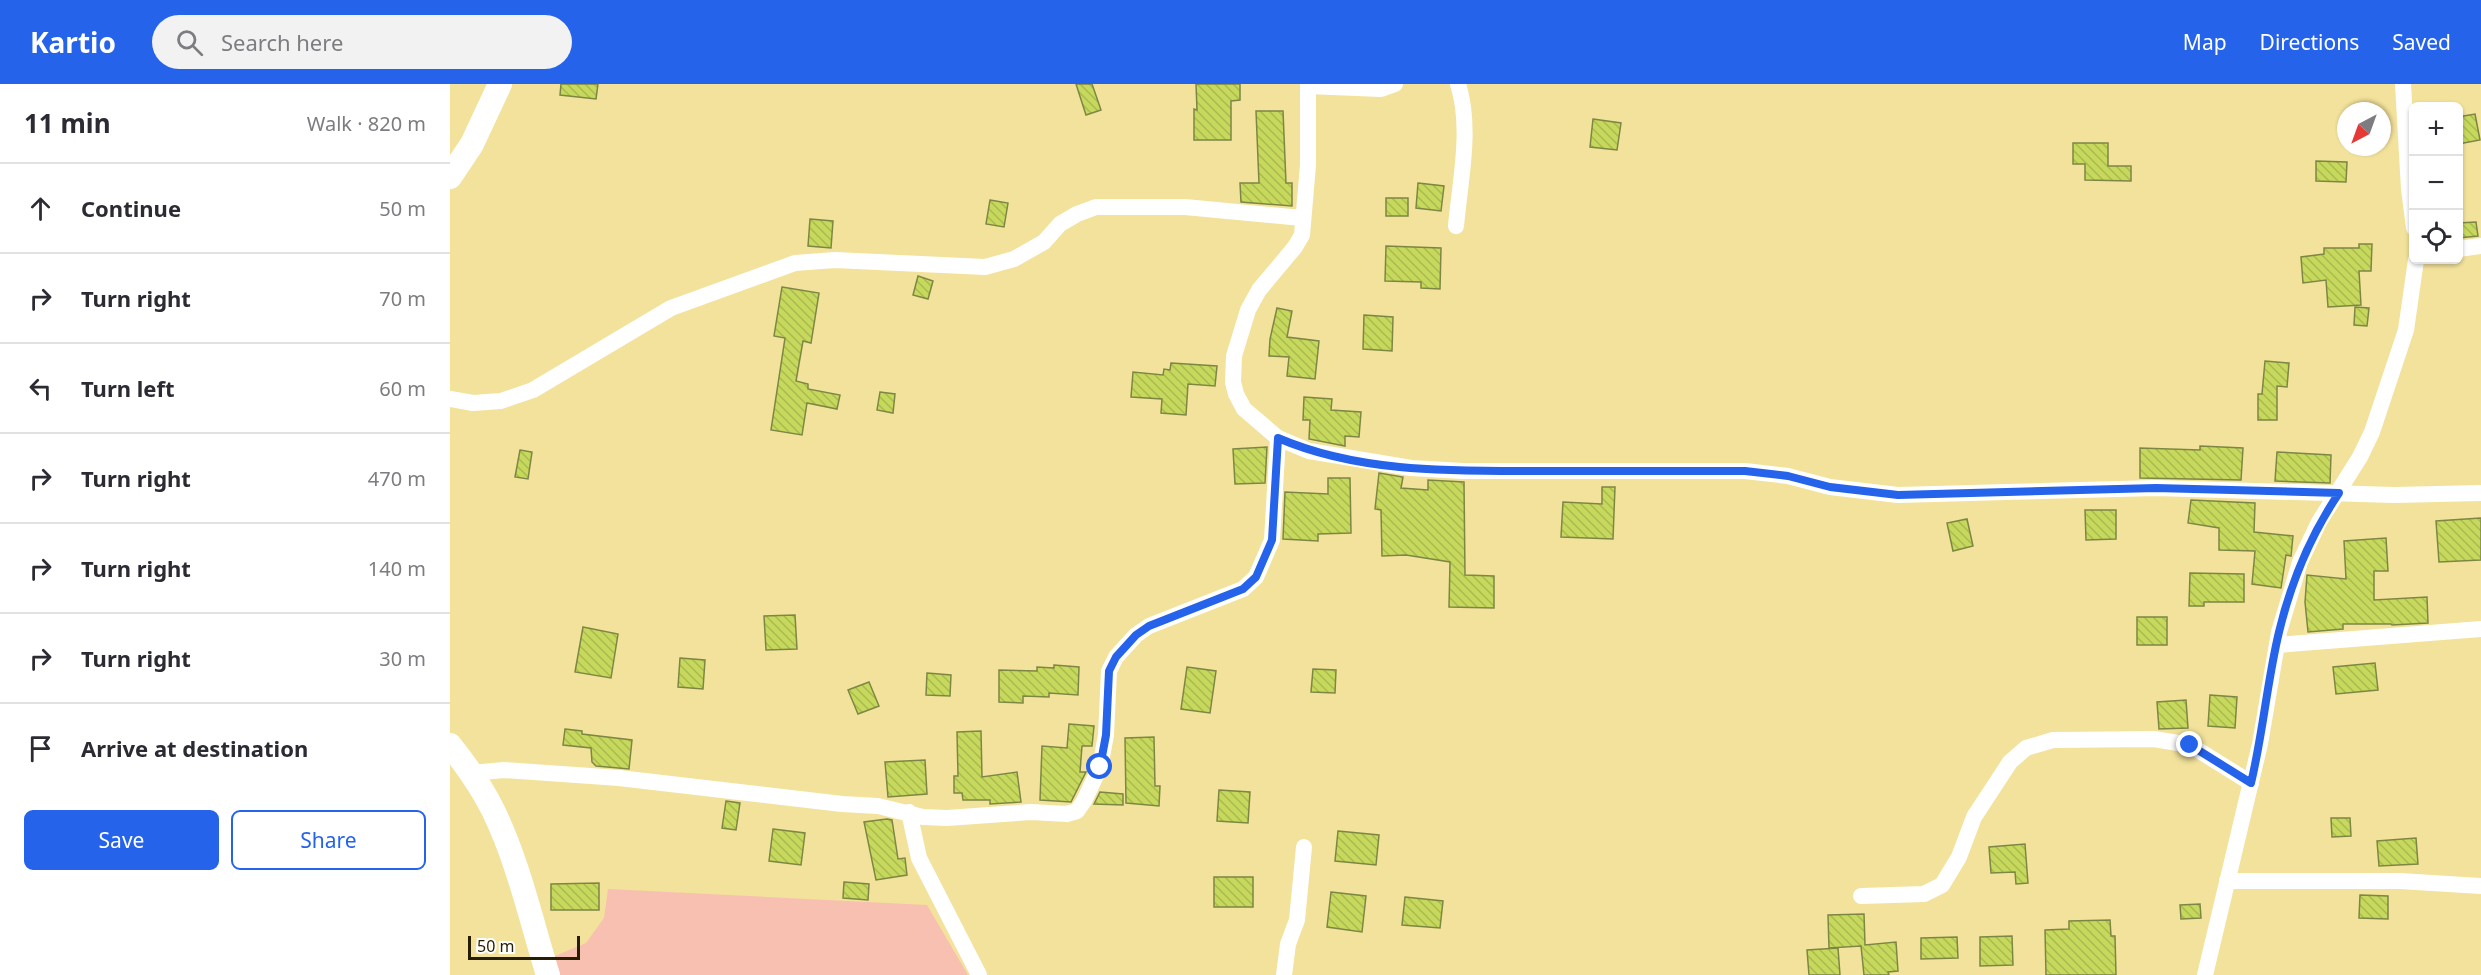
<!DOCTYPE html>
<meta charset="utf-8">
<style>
body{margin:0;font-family:"Noto Sans",sans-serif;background:#f2f2f3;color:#2b2b33}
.controls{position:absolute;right:18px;top:18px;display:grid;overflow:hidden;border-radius:9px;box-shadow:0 2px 4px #0004}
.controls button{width:54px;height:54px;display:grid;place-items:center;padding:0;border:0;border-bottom:2px solid #e1e1e2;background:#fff;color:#2b2b33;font:30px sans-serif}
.compass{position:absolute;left:1887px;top:18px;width:54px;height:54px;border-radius:50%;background:#fff;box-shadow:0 2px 4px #0004;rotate:221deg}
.scale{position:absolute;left:18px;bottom:15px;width:112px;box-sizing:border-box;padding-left:6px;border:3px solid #251e02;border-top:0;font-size:16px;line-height:21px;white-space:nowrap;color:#251e02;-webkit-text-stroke:4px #fff;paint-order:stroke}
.stop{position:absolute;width:18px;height:18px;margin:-14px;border:4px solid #2563eb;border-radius:50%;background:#fff}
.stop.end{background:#2563eb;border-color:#fff;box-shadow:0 2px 6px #0008}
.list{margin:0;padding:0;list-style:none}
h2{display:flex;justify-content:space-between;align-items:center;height:78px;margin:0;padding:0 24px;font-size:26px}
h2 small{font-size:20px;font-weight:400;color:#7c7c81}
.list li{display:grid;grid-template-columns:39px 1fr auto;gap:18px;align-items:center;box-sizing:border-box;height:90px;padding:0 24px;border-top:2px solid #e1e1e2}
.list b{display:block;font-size:22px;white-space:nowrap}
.list em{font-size:20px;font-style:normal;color:#7c7c81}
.actions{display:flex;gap:12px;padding:18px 24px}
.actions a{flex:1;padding:14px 0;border:2px solid #2563eb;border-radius:9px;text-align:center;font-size:21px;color:#2563eb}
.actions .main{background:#2563eb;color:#fff}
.icon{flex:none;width:33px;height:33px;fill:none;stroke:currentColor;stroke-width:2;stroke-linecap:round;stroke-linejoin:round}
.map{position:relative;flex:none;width:2031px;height:891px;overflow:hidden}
header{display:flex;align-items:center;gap:36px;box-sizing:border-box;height:84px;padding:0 30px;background:#2563eb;color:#fff}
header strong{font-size:28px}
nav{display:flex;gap:33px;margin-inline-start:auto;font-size:21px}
.search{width:420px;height:54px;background:#f2f2f3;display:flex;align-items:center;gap:15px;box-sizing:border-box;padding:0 21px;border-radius:33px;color:#7c7c81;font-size:22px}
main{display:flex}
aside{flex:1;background:#fff}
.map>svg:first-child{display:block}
.grass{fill:#f7c0b0}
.building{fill:url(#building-back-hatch);stroke:#7d8744;stroke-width:1.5}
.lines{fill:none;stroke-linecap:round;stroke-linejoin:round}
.street{stroke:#fff;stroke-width:16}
.secondary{stroke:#fff;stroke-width:24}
.route{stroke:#2563eb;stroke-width:8}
</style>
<header>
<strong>Kartio</strong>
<div class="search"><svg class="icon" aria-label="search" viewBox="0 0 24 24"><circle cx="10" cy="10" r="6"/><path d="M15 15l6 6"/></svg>Search here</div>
<nav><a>Map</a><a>Directions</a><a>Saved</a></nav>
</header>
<main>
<aside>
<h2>11 min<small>Walk · 820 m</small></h2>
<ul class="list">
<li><svg class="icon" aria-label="ahead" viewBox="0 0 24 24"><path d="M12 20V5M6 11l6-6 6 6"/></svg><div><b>Continue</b></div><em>50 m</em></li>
<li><svg class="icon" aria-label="right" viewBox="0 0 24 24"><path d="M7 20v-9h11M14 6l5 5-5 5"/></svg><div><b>Turn right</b></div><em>70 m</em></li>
<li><svg class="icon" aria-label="left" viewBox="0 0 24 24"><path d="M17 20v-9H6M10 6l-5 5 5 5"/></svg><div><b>Turn left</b></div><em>60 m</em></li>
<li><svg class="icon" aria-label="right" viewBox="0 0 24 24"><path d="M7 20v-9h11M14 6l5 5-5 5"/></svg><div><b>Turn right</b></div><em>470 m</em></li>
<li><svg class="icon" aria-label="right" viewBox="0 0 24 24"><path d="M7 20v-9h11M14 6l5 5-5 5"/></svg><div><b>Turn right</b></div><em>140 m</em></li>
<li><svg class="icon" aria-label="right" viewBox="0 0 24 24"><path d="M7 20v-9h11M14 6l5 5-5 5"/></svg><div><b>Turn right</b></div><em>30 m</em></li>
<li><svg class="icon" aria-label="arrive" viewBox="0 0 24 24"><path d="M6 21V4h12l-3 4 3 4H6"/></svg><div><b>Arrive at destination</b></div></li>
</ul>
<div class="actions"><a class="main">Save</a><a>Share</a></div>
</aside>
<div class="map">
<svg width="2031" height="891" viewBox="0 0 2031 891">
<defs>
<pattern id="building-back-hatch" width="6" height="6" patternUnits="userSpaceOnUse" patternTransform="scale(1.5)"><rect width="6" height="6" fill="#c7d95d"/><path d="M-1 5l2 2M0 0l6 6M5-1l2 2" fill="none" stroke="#abba4f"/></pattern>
</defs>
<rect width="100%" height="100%" fill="#f3e29b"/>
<polygon class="grass" points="158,805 477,821 518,891 103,891 100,874 136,859 154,834"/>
<g class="building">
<polygon points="111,0 148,0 146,15 110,11"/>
<polygon points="626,0 642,0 651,26 636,31"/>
<polygon points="746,0 790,0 790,16 781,17 781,56 744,56 744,25 747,26"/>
<polygon points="806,27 833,27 836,99 842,99 842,122 791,118 790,99 809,99"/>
<polygon points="2025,30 2030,56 2008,60 2008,33"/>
<polygon points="1143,35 1171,39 1167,66 1140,63"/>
<polygon points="1623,59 1658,59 1658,82 1681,82 1681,97 1635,96 1635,80 1623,80"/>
<polygon points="1866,77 1897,78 1896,98 1866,97"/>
<polygon points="968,99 994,102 991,127 966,124"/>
<rect x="936" y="114" width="22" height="18"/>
<polygon points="540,116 558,119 554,143 536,140"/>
<polygon points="360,135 383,137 381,164 358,162"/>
<polygon points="2026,138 2028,152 2008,154 2008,139"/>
<polygon points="1909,160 1922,160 1921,187 1909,187 1911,221 1878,223 1876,196 1853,199 1851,173 1874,170 1874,164 1909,164"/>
<polygon points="936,162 991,164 990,205 971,204 971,198 935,197"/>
<polygon points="468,192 483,197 478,215 463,211"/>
<polygon points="332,203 369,209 361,259 353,257 346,297 358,300 358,305 390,311 387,325 357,319 352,351 321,346 335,254 324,252"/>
<polygon points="1905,223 1919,224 1917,242 1904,241"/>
<polygon points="827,224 842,227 837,253 869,257 865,295 837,292 839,273 819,272 820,255"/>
<polygon points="914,231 943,233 942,267 913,265"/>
<polygon points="1815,277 1839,279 1837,303 1827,302 1827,336 1808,336 1808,310 1812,310"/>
<polygon points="721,279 767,282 765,302 738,300 736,331 711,329 712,315 681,313 683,288 713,291 714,285 720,286"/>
<polygon points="430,308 445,310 443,329 427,326"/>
<polygon points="854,313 882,315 881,326 911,328 909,353 895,352 895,362 859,355 860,336 853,336"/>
<polygon points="1750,362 1793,364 1791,396 1690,394 1690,364 1750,366"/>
<polygon points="817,363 815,399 785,400 783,365"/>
<polygon points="70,366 82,368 78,395 65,393"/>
<polygon points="1827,368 1881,371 1880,399 1825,397"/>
<polygon points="929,389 953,393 951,404 978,406 978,396 1014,398 1015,491 1044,492 1044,524 999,523 1000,478 956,471 932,472 931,426 925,425"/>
<polygon points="878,394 900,394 901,449 868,450 868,457 833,455 835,408 878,410"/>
<polygon points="1152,403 1165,403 1163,455 1111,453 1113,418 1152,420"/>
<polygon points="1741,416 1805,419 1804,448 1843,452 1841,472 1836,471 1831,504 1802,500 1805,467 1769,466 1769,444 1738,439"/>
<polygon points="1635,426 1666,426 1666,455 1636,456"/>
<polygon points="2031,434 2031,476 1989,478 1986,437"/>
<polygon points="1517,435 1523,462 1503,467 1497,439"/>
<polygon points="1936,454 1938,487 1924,487 1924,516 1977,513 1978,539 1942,541 1941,540 1893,540 1893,545 1858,548 1855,518 1857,491 1896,495 1894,457"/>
<polygon points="1740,489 1794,490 1794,518 1754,518 1754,522 1739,522"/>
<polygon points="345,531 347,565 316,566 314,532"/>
<rect x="1687" y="533" width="30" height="28"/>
<polygon points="133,543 168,550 161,594 125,588"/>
<polygon points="230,574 255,576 253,605 228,603"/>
<polygon points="1925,579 1928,606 1886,610 1883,583"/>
<polygon points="604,581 629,583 628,611 599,609 599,613 573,612 573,619 549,618 549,586 587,587 587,583 604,584"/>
<polygon points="737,583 766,587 760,629 731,625"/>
<polygon points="863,585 886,586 885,609 861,608"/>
<polygon points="477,589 501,591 500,612 476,611"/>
<polygon points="419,598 429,622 408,630 398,606"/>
<polygon points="1760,611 1787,613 1785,644 1758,642"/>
<polygon points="1736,616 1738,644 1709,645 1707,618"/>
<polygon points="619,640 644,642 642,662 632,662 630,688 636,688 621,718 590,716 592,662 617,664"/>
<polygon points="115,645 132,647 132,650 182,656 179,685 146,682 142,678 141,664 113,661"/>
<polygon points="531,647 532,693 567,688 571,718 540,720 540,716 513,716 512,709 504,709 504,692 508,692 507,648"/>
<polygon points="704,653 705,702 710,702 709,722 676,719 675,654"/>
<polygon points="475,676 477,710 438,713 435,678"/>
<polygon points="769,706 800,708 798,739 767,737"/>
<polygon points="650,708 673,710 673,721 644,720"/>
<polygon points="276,717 290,719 286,746 272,744"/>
<polygon points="1881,734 1900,734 1901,752 1882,753"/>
<polygon points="437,735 442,736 448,775 455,774 457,791 426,796 414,738"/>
<polygon points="323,745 355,749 351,781 319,777"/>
<polygon points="888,747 929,751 926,781 885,777"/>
<polygon points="1966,754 1968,780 1929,782 1927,757"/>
<polygon points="1575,760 1578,799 1566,800 1565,788 1541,789 1539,763"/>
<rect x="764" y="793" width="39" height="30"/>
<polygon points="394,798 419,800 418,816 393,814"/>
<polygon points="149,799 149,826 101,826 101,800"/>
<polygon points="881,808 916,812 912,848 877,843"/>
<polygon points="1910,811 1938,812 1938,835 1909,834"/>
<polygon points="955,813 993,817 990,844 952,841"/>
<polygon points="1750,820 1751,834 1731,835 1730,821"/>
<polygon points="1414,830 1415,861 1446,858 1448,887 1438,888 1439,891 1414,891 1411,862 1379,864 1378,831"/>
<polygon points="1660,836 1661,852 1665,852 1666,891 1596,891 1595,846 1619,845 1619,837"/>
<polygon points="1562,852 1563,881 1530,882 1530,853"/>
<polygon points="1507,853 1508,874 1471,875 1471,854"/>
<polygon points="1388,864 1390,891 1359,891 1357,866"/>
</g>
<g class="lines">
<g class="street">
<polyline points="858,0 858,81 852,151 845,163 809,206 798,226 784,272 783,298 786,310 794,325 828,354 859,367 961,384 1013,387 1295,387 1338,392 1380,403 1448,411 1706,404 1944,411 2031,409"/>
<polyline points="1953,0 1959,105 1964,144"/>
<polyline points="858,2 931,5 945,0"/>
<path d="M1006,142C1010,97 1022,44 1008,0"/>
<polyline points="2008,165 2031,162"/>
<polyline points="0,315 23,319 51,317 83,306 221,224 345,179 385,176 535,183 564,175 594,158 610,140 627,130 646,123 735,123 852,134"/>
<polyline points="1827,561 2031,545"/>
<polyline points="21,689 54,686 169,694 392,720 428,722 473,733 497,734 581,728 617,730 627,727 634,717 650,683 656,651 659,587 666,573 686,551 699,542 793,505 806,493 822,456 828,354"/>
<polyline points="459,728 469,774 529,891"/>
<polyline points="1777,797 1950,797 2031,802"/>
<polyline points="1411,812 1474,810 1492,801 1509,773 1524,733 1560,678 1576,664 1603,656 1704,655 1740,661 1801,699"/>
<polyline points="834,891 838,860 847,836 854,763"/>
<polyline points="1755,891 1810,660 1829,548 1850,478 1869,438 1910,373 1922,348 1956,246 1966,176"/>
</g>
<g class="secondary">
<polyline points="0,93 22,60 50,0"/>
<path d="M0,661C16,681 31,702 43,726C68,777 81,836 98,891"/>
</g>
</g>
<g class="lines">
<path class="route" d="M650,683L656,651L659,587L666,573L686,551L699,542L793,505L806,493L822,456L828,354C909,389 1002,387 1089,387C1158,387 1227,387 1295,387L1338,392L1380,403L1448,411L1706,404L1889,409C1860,452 1841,498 1829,548C1817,598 1813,649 1801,699L1740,661"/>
</g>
</svg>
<div class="controls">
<button>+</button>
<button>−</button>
<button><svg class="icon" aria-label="locate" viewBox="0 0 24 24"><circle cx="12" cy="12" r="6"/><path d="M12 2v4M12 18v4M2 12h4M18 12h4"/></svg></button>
</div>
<svg class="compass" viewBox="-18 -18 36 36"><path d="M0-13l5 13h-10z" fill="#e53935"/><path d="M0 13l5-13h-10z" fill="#7c7c81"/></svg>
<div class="scale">50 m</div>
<div class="stop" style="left:650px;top:683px"></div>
<div class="stop end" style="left:1740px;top:661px"></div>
</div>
</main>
